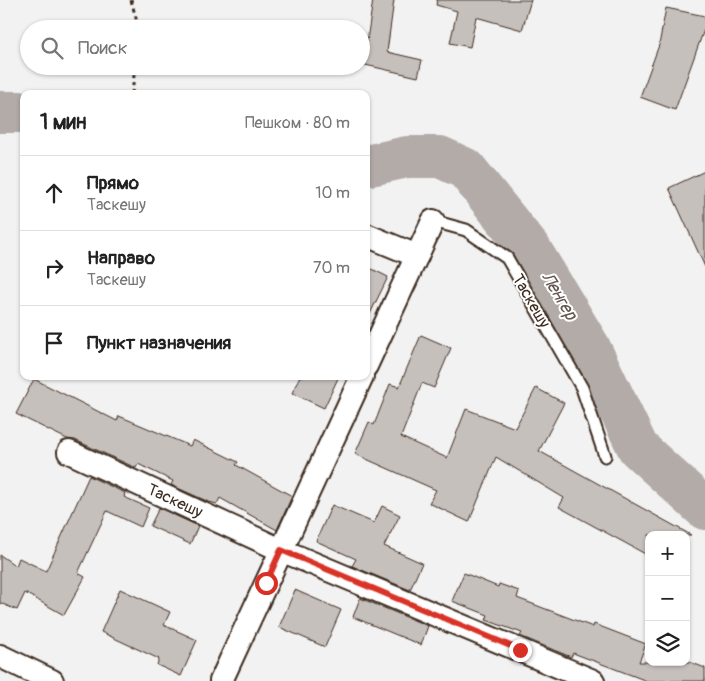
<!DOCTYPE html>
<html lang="ru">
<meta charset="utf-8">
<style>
body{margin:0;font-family:Pangolin,sans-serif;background:#f2f2f2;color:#222}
.controls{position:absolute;right:15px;bottom:15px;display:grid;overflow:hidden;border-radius:10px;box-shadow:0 1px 4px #0004}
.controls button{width:45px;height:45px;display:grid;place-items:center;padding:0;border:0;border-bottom:1px solid #e0e0e0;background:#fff;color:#222;font:25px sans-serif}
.stop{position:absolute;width:15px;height:15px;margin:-11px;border:4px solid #d93025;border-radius:50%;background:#fff}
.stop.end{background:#d93025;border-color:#fff;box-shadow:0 1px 5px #0008}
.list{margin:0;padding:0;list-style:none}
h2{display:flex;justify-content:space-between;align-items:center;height:65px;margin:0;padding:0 20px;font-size:21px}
h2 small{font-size:16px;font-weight:400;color:#767676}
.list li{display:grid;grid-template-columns:32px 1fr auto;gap:15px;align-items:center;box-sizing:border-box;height:75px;padding:0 20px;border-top:1px solid #e0e0e0}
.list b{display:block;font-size:19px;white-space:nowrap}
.list p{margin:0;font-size:16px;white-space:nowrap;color:#767676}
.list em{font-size:16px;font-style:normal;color:#767676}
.icon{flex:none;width:28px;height:28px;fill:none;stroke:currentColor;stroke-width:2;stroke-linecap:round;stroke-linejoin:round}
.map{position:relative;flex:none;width:705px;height:681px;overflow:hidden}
.search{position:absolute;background:#fff;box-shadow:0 1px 4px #0004;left:20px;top:20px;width:350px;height:55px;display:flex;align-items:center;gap:12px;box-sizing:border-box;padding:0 18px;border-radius:28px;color:#767676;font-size:19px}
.panel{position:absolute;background:#fff;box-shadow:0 1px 4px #0004;left:20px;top:90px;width:350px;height:290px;border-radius:10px}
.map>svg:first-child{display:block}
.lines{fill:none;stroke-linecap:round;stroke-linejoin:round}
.river{stroke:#b2aba7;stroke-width:42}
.building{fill:#c6c0bd;stroke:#3b2a1e}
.service-casing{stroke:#3b2a1e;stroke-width:15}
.minor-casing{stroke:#3b2a1e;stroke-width:26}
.path{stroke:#3b2a1e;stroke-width:3;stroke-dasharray:4 4;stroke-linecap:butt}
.service{stroke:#fff;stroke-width:11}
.minor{stroke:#fff;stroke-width:22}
.route{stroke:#d93025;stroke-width:6}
.labels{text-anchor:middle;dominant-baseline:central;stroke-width:4;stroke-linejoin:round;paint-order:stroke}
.street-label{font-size:16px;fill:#3b2a1e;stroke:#fff}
.water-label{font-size:18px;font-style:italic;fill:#65574e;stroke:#fff}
</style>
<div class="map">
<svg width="705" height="681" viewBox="0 0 705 681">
<rect width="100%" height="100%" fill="#f3f2f2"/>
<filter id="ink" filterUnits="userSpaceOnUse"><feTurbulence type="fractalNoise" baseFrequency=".02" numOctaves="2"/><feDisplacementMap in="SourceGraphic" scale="10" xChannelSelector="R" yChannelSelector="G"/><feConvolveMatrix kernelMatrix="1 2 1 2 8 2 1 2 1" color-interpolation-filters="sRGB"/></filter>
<g filter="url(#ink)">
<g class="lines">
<g class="river">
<polyline points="0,112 24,112"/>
<polyline points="366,166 407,157 440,157 466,169 531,250 589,346 638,448 705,509"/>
</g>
</g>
<g class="building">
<polygon points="373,0 394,0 387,52 422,60 418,77 361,64 361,46 366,47"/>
<polygon points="437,0 531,0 522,30 476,17 470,47 450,43 457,11 436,5"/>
<polygon points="666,8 705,16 705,27 675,110 640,97 659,45"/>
<polygon points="705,171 705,267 669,188"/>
<polygon points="366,266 388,277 366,322"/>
<polygon points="421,335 451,348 434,388 422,383 401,437 447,458 466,409 515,428 536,388 564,403 539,451 691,535 649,535 649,556 559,507 564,498 496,457 469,522 429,503 436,490 355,454 369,422 374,425 390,384 399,387"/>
<polygon points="300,376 339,376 324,408 292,393"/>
<polygon points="34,379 117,421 119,416 190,446 193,440 238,462 236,465 292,496 277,530 220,498 217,504 209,502 171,485 173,481 138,464 136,468 75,440 67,439 16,414"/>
<polygon points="89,476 125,493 124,497 149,508 141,527 107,511 78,573 85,577 64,615 25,593 17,610 0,603 0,555 16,566 19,558 46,571"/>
<polygon points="332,505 374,523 382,506 400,515 384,546 422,563 410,590 352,566 356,559 316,541"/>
<polygon points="159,508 198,526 190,544 150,526"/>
<polygon points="464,573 498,587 499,584 519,591 517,598 593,627 594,624 646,644 639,662 690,662 705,668 705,681 647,681 573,653 571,657 520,636 522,633 486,620 488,615 452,601"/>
<polygon points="120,589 170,612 164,625 197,640 181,676 157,665 159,659 101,632"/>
<polygon points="295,590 341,610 325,647 279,627"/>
<polygon points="360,598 428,626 421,645 353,617"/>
</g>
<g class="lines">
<g class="service-casing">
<polyline id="service" points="433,221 466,230 507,258 582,388 605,456"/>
</g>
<g class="minor-casing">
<g id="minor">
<polyline points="366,235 417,256"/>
<polyline points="366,366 433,221"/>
<polyline points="69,452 281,550 593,681"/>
<polyline points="0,656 52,681"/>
<polyline points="221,681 362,376"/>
</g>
</g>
<g class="path">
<polyline points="131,0 139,29"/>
<polyline points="132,94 135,66"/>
</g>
<use href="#service" class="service"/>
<use href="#minor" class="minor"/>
</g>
</g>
<g class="lines" filter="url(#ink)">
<polyline class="route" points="266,583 281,550 520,650"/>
</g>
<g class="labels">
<g class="street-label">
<text transform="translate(531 301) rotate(60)">Таскешу</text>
<text transform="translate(175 501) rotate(25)">Таскешу</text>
</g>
<g class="water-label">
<text transform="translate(559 296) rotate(59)">Ленгер</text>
</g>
</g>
</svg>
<div class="controls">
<button>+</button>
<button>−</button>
<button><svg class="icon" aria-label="layers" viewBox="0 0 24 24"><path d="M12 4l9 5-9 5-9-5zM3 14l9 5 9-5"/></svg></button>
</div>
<div class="stop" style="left:266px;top:583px"></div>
<div class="stop end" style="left:520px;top:650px"></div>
<div class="search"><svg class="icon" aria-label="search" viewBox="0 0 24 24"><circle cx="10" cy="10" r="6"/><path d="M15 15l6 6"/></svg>Поиск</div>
<section class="panel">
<h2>1 мин<small>Пешком · 80 m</small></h2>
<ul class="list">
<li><svg class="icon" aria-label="ahead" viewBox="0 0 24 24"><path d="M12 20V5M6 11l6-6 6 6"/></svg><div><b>Прямо</b><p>Таскешу</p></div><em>10 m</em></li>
<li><svg class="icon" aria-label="right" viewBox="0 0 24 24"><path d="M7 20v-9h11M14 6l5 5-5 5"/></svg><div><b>Направо</b><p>Таскешу</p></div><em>70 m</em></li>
<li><svg class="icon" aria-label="arrive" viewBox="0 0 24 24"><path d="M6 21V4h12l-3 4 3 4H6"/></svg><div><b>Пункт назначения</b></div></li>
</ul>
</section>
</div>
